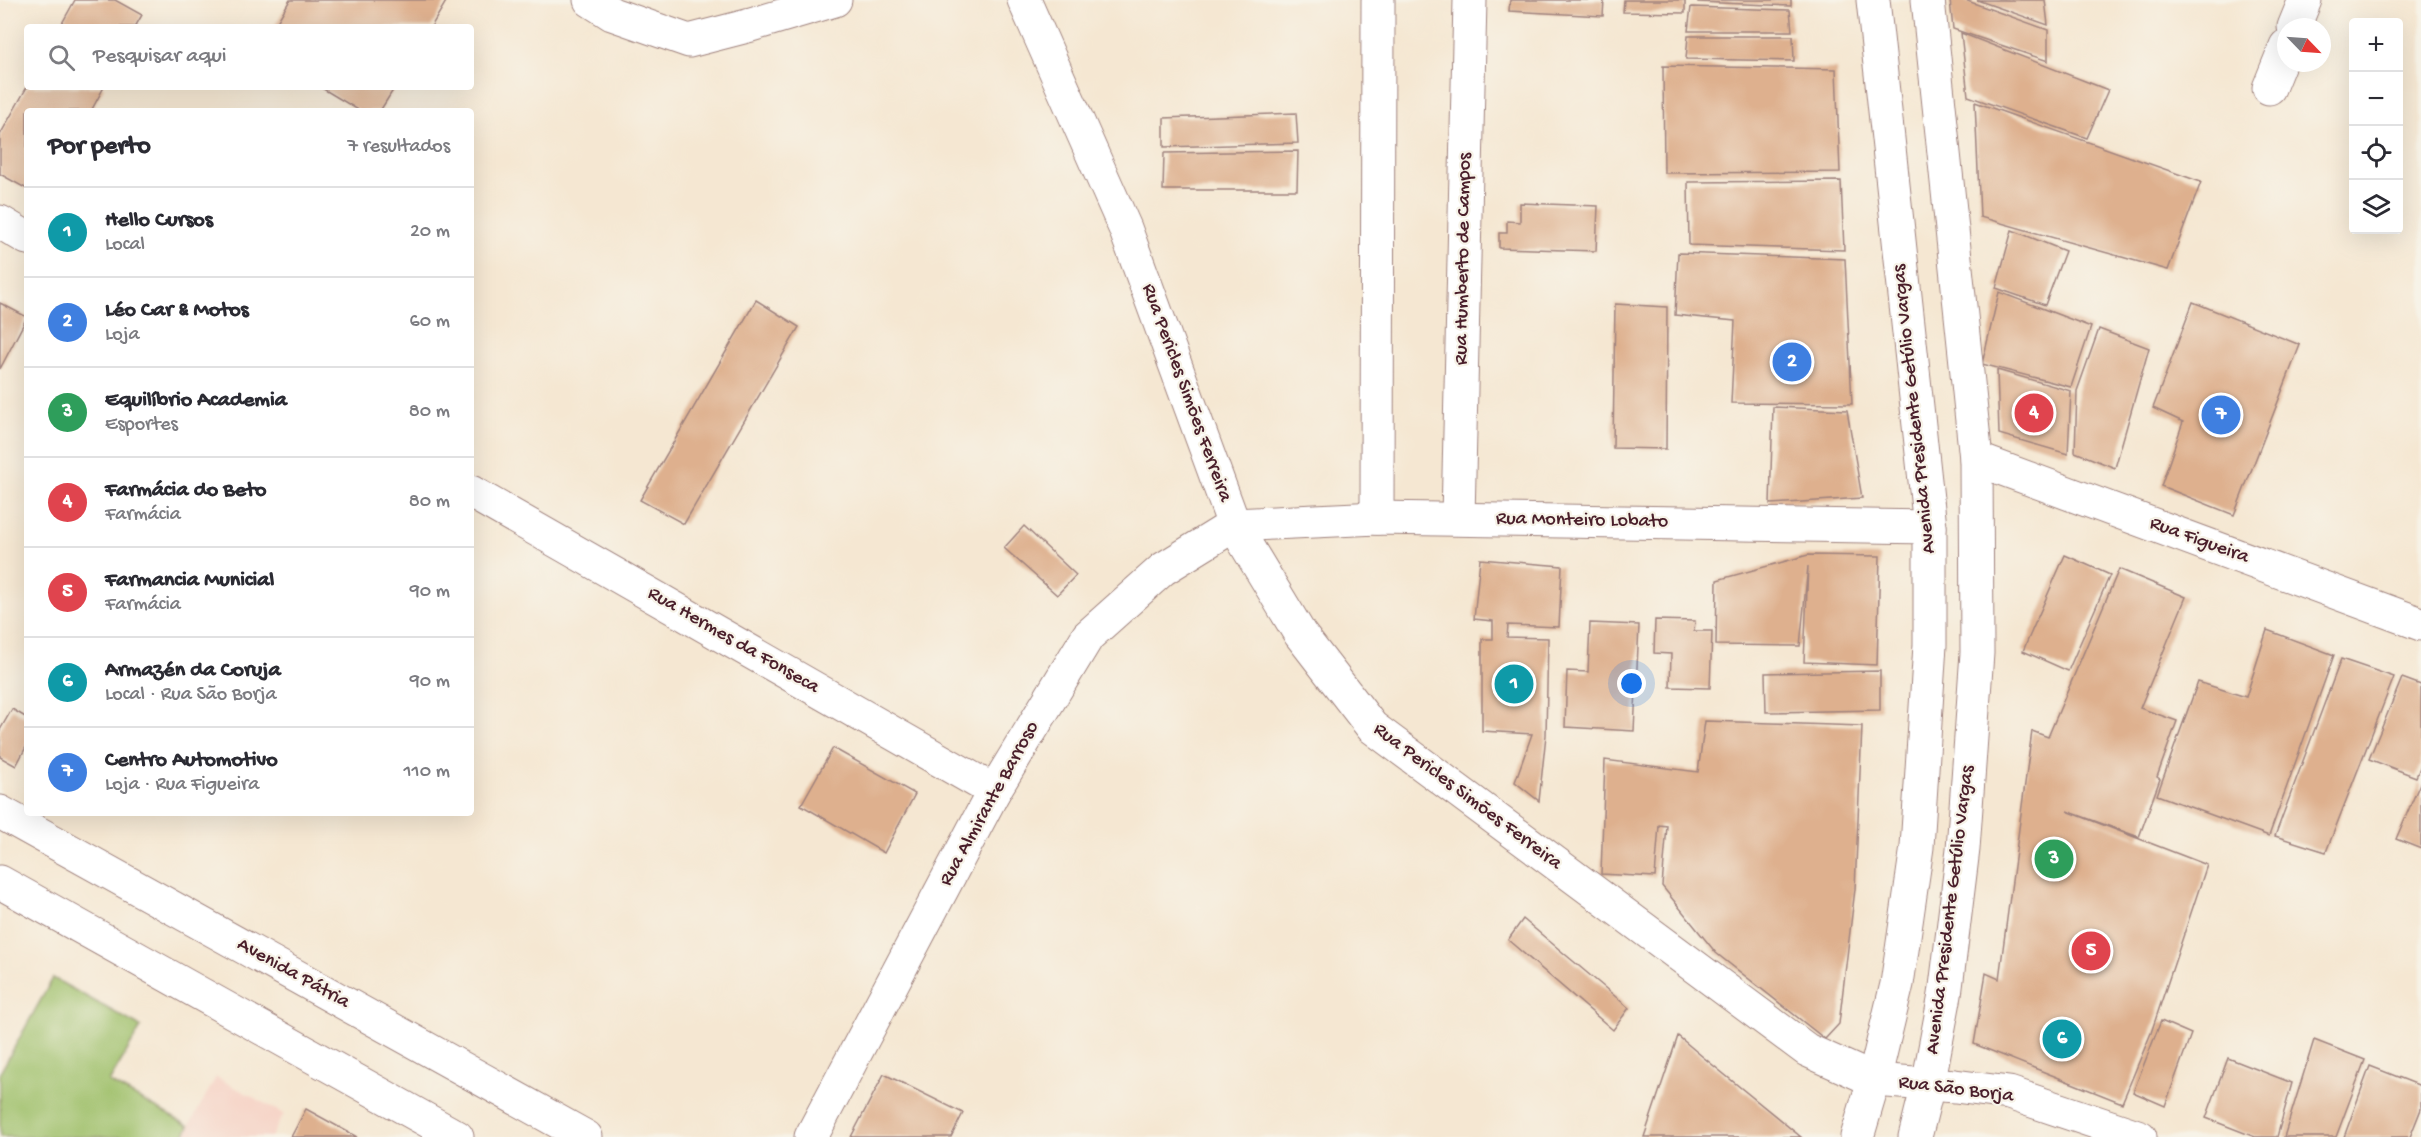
<!DOCTYPE html>
<html lang="pt">
<meta charset="utf-8">
<style>
body{margin:0;font-family:"Gochi Hand",sans-serif;background:#f7f7f7;color:#2b2b33}
.controls{position:absolute;right:18px;top:18px;display:grid;overflow:hidden;border-radius:6px;box-shadow:0 6px 24px #0002}
.controls button{width:54px;height:54px;display:grid;place-items:center;padding:0;border:0;border-bottom:2px solid #e1e1e2;background:#fff;color:#2b2b33;font:30px sans-serif}
.compass{position:absolute;left:2277px;top:18px;width:54px;height:54px;border-radius:50%;background:#fff;box-shadow:0 6px 24px #0002;rotate:115deg}
.you{position:absolute;left:1632px;top:684px;width:21px;height:21px;margin:-15px;border:4px solid #fff;border-radius:50%;background:#1a73e8;box-shadow:0 0 0 9px #1a73e833}
.badge{display:grid;place-items:center;width:39px;height:39px;border-radius:50%;background:#0f766e;color:#fff;font-size:20px;font-weight:700}
.pin{position:absolute;translate:-50% -50%;border:3px solid #fff;box-shadow:0 2px 6px #0006}
.list{margin:0;padding:0;list-style:none}
h2{display:flex;justify-content:space-between;align-items:center;height:78px;margin:0;padding:0 24px;font-size:26px}
h2 small{font-size:20px;font-weight:400;color:#7c7c81}
.list li{display:grid;grid-template-columns:39px 1fr auto;gap:18px;align-items:center;box-sizing:border-box;height:90px;padding:0 24px;border-top:2px solid #e1e1e2}
.list b{display:block;font-size:22px;white-space:nowrap}
.list p{margin:0;font-size:20px;white-space:nowrap;color:#7c7c81}
.list em{font-size:20px;font-style:normal;color:#7c7c81}
.icon{flex:none;width:33px;height:33px;fill:none;stroke:currentColor;stroke-width:2;stroke-linecap:round;stroke-linejoin:round}
.map{position:relative;flex:none;width:2421px;height:1137px;overflow:hidden}
.search{position:absolute;background:#fff;box-shadow:0 6px 24px #0002;left:24px;top:24px;width:450px;height:66px;display:flex;align-items:center;gap:15px;box-sizing:border-box;padding:0 21px;border-radius:6px;color:#7c7c81;font-size:22px}
.panel{position:absolute;background:#fff;box-shadow:0 6px 24px #0002;left:24px;top:108px;width:450px;height:708px;border-radius:6px}
.map>svg:first-child{display:block}
.built{fill:#f6d2c5}
.green{fill:#9fc06a;stroke:#74704a;stroke-width:1.5}
.building{fill:#deb08e}
.lines{fill:none;stroke-linecap:round;stroke-linejoin:round}
.street-casing{stroke:#a0837e;stroke-width:35}
.secondary-casing{stroke:#a0837e;stroke-width:35}
.primary-casing{stroke:#a0837e;stroke-width:35}
.street{stroke:#fff;stroke-width:33}
.secondary{stroke:#fff;stroke-width:33}
.primary{stroke:#fff;stroke-width:33}
.labels{text-anchor:middle;dominant-baseline:central;stroke-width:4.5;stroke-linejoin:round;paint-order:stroke}
.street-label{font-size:20px;fill:#4a1f2b;stroke:#f7f3e8}
</style>
<div class="map">
<svg width="2421" height="1137" viewBox="0 0 2421 1137">
<rect width="100%" height="100%" fill="#f7f3e8"/>
<filter id="ink" filterUnits="userSpaceOnUse"><feTurbulence type="fractalNoise" baseFrequency=".0167" numOctaves="2"/><feDisplacementMap in="SourceGraphic" scale="12" xChannelSelector="R" yChannelSelector="G"/><feConvolveMatrix kernelMatrix="1 2 1 2 8 2 1 2 1" color-interpolation-filters="sRGB"/></filter>
<filter id="wash" filterUnits="userSpaceOnUse"><feTurbulence type="fractalNoise" baseFrequency=".008" numOctaves="4" result="noise"/><feDisplacementMap in="SourceGraphic" scale="24" xChannelSelector="R" yChannelSelector="G"/><feGaussianBlur stdDeviation="1.35" result="paint"/><feColorMatrix in="noise" values="0 0 0 0 0 0 0 0 0 0 0 0 0 0 0 0 0 1.4 0 .05"/><feComposite in="paint" operator="in"/></filter>
<g filter="url(#wash)">
<rect width="100%" height="100%" fill="#f5e7d2"/>
<polygon class="built" points="216,1077 284,1114 271,1137 183,1137"/>
<polygon class="green" points="53,978 141,1027 109,1082 189,1126 183,1137 0,1137 0,1073"/>
<g id="blocks">
<g class="building">
<polygon points="75,0 115,0 142,15 135,27 60,27"/>
<polygon points="290,0 447,0 431,27 274,27"/>
<polygon points="1510,0 1604,0 1603,16 1509,11"/>
<polygon points="1624,0 1685,0 1685,13 1623,12"/>
<polygon points="1698,0 1791,0 1791,6 1698,2"/>
<polygon points="1950,0 1965,0 2048,30 2048,61 1953,29"/>
<polygon points="1977,0 2045,0 2048,25"/>
<polygon points="1691,7 1790,10 1792,31 1688,31"/>
<polygon points="1961,33 2108,90 2087,138 1968,96"/>
<polygon points="1688,36 1793,36 1794,61 1686,59"/>
<polygon points="1663,66 1836,69 1840,172 1664,173"/>
<polygon points="27,87 104,87 91,111 27,111 27,189 0,174 0,135"/>
<polygon points="320,87 395,87 380,111 360,111"/>
<polygon points="1975,102 2201,182 2168,270 1980,217"/>
<polygon points="1296,113 1298,143 1164,147 1164,118"/>
<polygon points="1298,151 1297,190 1163,190 1164,153"/>
<polygon points="1841,181 1844,250 1689,245 1688,182"/>
<polygon points="1520,203 1598,206 1596,251 1499,248 1499,233 1507,233 1507,221 1520,222"/>
<polygon points="2012,230 2065,251 2045,305 1996,288"/>
<polygon points="1678,253 1845,259 1852,404 1731,403 1735,321 1675,315"/>
<polygon points="1999,292 2091,327 2071,387 1982,364"/>
<polygon points="756,300 799,327 684,524 640,500"/>
<polygon points="2193,302 2300,345 2234,515 2161,486 2183,422 2153,408"/>
<polygon points="0,303 27,317 0,369"/>
<polygon points="1615,304 1667,307 1666,449 1613,448"/>
<polygon points="2099,329 2149,348 2115,468 2075,452 2077,391"/>
<polygon points="1997,370 2071,391 2068,454 1999,434"/>
<polygon points="1773,407 1847,410 1862,498 1770,504"/>
<polygon points="1024,526 1076,575 1057,595 1004,548"/>
<polygon points="1808,555 1880,556 1877,665 1804,662 1808,566 1800,646 1716,645 1717,580"/>
<polygon points="2065,555 2110,575 2068,671 2023,651"/>
<polygon points="1480,559 1562,566 1559,627 1508,625 1507,637 1548,638 1546,735 1539,801 1515,782 1532,734 1482,731 1482,639 1493,639 1493,621 1474,619"/>
<polygon points="2119,569 2186,597 2140,708 2177,721 2157,777 2160,779 2139,837 2067,811 2207,865 2151,1033 2122,1103 1974,1044 1986,973 1999,979 2032,731 2048,737"/>
<polygon points="1655,620 1695,621 1694,631 1712,631 1710,688 1670,687 1671,654 1654,653"/>
<polygon points="1590,623 1639,625 1634,731 1565,727 1567,671 1588,672"/>
<polygon points="2267,630 2334,655 2269,836 2157,795 2198,682 2246,697"/>
<polygon points="2341,659 2394,677 2326,852 2275,836"/>
<polygon points="1880,671 1880,710 1766,712 1765,673"/>
<polygon points="2402,678 2421,685 2421,765 2416,777 2369,759"/>
<polygon points="12,709 27,718 27,745 16,766 0,757 0,730"/>
<polygon points="1705,721 1862,726 1855,889 1839,1024 1825,1039 1716,953 1662,886 1667,826 1659,825 1655,877 1601,874 1605,760 1698,772"/>
<polygon points="833,748 915,794 884,853 801,805"/>
<polygon points="2421,781 2421,849 2396,839"/>
<polygon points="1523,919 1629,1008 1613,1030 1508,940"/>
<polygon points="2161,1021 2191,1034 2165,1106 2133,1092"/>
<polygon points="1678,1036 1703,1057 1801,1137 1644,1137"/>
<polygon points="2314,1040 2365,1060 2336,1137 2284,1137"/>
<polygon points="2228,1058 2292,1083 2277,1137 2255,1137 2206,1118"/>
<polygon points="2370,1066 2421,1086 2421,1109 2410,1137 2344,1137"/>
<polygon points="884,1074 963,1113 951,1137 851,1137"/>
<polygon points="306,1109 357,1137 291,1137"/>
</g>
</g>
</g>
<g filter="url(#ink)">
<use href="#blocks" fill-opacity="0" stroke="#a0837e" stroke-width="1.5"/>
<g class="lines">
<g class="street-casing">
<g id="street">
<polyline points="590,0 612,14 689,41 751,25 835,0"/>
<polyline points="2294,27 2305,0"/>
<polyline points="2269,88 2286,46"/>
<polyline points="0,222 27,238"/>
<polyline points="1976,459 2421,624"/>
<polyline points="471,492 994,791"/>
<polyline points="1377,518 1378,0"/>
<polyline points="1458,518 1470,0"/>
<polyline points="1234,525 1377,518 1930,527"/>
</g>
</g>
<g class="secondary-casing">
<g id="secondary">
<polyline points="1024,0 1125,228 1234,525 1300,634 1372,727 1807,1050 1874,1080 1955,1086 2009,1093 2140,1137"/>
<polyline points="0,812 586,1137"/>
<polyline points="0,882 457,1137"/>
<polyline points="811,1137 994,791 1088,636 1163,569 1234,525"/>
</g>
</g>
<g class="primary-casing">
<g id="primary">
<polyline points="1857,1137 1874,1080 1897,984 1917,847 1930,645 1930,527 1873,0"/>
<polyline points="1915,1137 1928,1085 1945,995 1963,849 1977,653 1976,459 1928,0"/>
</g>
</g>
<use href="#street" class="street"/>
<use href="#secondary" class="secondary"/>
<use href="#primary" class="primary"/>
</g>
</g>
<g class="labels">
<g class="street-label">
<text transform="translate(1464 259) rotate(-89)">Rua Humberto de Campos</text>
<text transform="translate(1186 393) rotate(70)">Rua Pericles Simões Ferreira</text>
<text transform="translate(1915 409) rotate(-96)">Avenida Presidente Getúlio Vargas</text>
<text transform="translate(1582 521) rotate(1)">Rua Monteiro Lobato</text>
<text transform="translate(2199 541) rotate(20)">Rua Figueira</text>
<text transform="translate(733 641) rotate(30)">Rua Hermes da Fonseca</text>
<text transform="translate(1467 797) rotate(37)">Rua Pericles Simões Ferreira</text>
<text transform="translate(990 804) rotate(-61)">Rua Almirante Barroso</text>
<text transform="translate(1951 910) rotate(-83)">Avenida Presidente Getúlio Vargas</text>
<text transform="translate(293 974) rotate(29)">Avenida Pátria</text>
<text transform="translate(1956 1090) rotate(7)">Rua São Borja</text>
</g>
</g>
</svg>
<div class="controls">
<button>+</button>
<button>−</button>
<button><svg class="icon" aria-label="locate" viewBox="0 0 24 24"><circle cx="12" cy="12" r="6"/><path d="M12 2v4M12 18v4M2 12h4M18 12h4"/></svg></button>
<button><svg class="icon" aria-label="layers" viewBox="0 0 24 24"><path d="M12 4l9 5-9 5-9-5zM3 14l9 5 9-5"/></svg></button>
</div>
<svg class="compass" viewBox="-18 -18 36 36"><path d="M0-13l5 13h-10z" fill="#e53935"/><path d="M0 13l5-13h-10z" fill="#7c7c81"/></svg>
<div class="you"></div>
<div class="pin badge" style="left:1514px;top:684px;background:#0f9aa8">1</div>
<div class="pin badge" style="left:1792px;top:362px;background:#3f7fe0">2</div>
<div class="pin badge" style="left:2054px;top:859px;background:#2e9e5b">3</div>
<div class="pin badge" style="left:2034px;top:413px;background:#e0444e">4</div>
<div class="pin badge" style="left:2091px;top:951px;background:#e0444e">5</div>
<div class="pin badge" style="left:2062px;top:1039px;background:#0f9aa8">6</div>
<div class="pin badge" style="left:2221px;top:415px;background:#3f7fe0">7</div>
<div class="search"><svg class="icon" aria-label="search" viewBox="0 0 24 24"><circle cx="10" cy="10" r="6"/><path d="M15 15l6 6"/></svg>Pesquisar aqui</div>
<section class="panel">
<h2>Por perto<small>7 resultados</small></h2>
<ul class="list">
<li><span class="badge" style="background:#0f9aa8">1</span><div><b>Hello Cursos</b><p>Local</p></div><em>20 m</em></li>
<li><span class="badge" style="background:#3f7fe0">2</span><div><b>Léo Car &amp; Motos</b><p>Loja</p></div><em>60 m</em></li>
<li><span class="badge" style="background:#2e9e5b">3</span><div><b>Equilíbrio Academia</b><p>Esportes</p></div><em>80 m</em></li>
<li><span class="badge" style="background:#e0444e">4</span><div><b>Farmácia do Beto</b><p>Farmácia</p></div><em>80 m</em></li>
<li><span class="badge" style="background:#e0444e">5</span><div><b>Farmancia Municial</b><p>Farmácia</p></div><em>90 m</em></li>
<li><span class="badge" style="background:#0f9aa8">6</span><div><b>Armazén da Coruja</b><p>Local · Rua São Borja</p></div><em>90 m</em></li>
<li><span class="badge" style="background:#3f7fe0">7</span><div><b>Centro Automotivo</b><p>Loja · Rua Figueira</p></div><em>110 m</em></li>
</ul>
</section>
</div>
